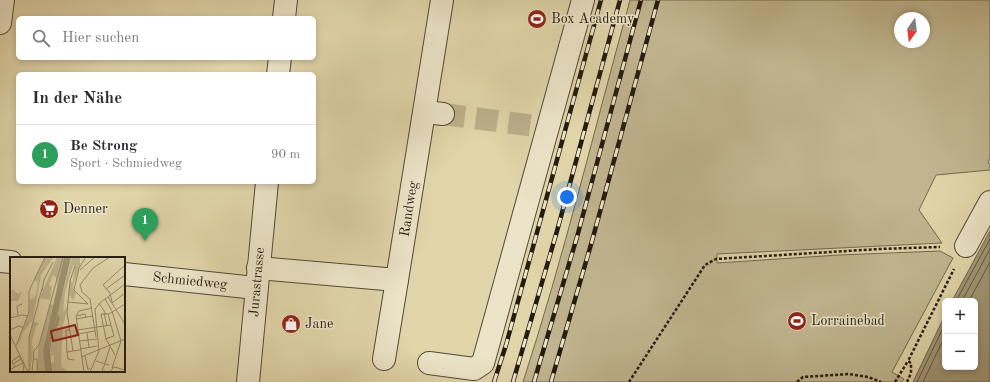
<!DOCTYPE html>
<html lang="de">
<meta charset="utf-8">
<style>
body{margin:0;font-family:"Old Standard TT",serif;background:#f2f2f3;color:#2b2b33}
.controls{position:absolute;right:12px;bottom:12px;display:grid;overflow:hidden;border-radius:6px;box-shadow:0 2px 6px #0003}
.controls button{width:36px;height:36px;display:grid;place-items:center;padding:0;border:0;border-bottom:1px solid #e1e1e2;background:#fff;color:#2b2b33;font:20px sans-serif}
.compass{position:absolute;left:894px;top:12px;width:36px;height:36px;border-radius:50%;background:#fff;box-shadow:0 2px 6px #0003;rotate:194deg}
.you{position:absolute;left:567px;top:197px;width:14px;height:14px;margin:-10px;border:3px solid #fff;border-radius:50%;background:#1a73e8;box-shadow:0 0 0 6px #1a73e833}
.badge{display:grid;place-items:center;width:26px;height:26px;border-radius:50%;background:#7c3aed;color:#fff;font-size:13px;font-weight:700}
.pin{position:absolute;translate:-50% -33px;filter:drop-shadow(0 1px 2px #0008)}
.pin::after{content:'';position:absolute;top:21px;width:14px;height:12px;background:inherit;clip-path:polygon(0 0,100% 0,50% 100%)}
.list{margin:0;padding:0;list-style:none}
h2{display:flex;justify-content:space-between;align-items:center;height:52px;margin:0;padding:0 16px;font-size:17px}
h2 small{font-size:13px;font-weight:400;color:#7c7c81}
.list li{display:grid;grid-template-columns:26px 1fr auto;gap:12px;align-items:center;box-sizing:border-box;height:60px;padding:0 16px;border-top:1px solid #e1e1e2}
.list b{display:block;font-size:15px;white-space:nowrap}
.list p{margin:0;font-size:13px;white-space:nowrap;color:#7c7c81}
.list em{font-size:13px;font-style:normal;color:#7c7c81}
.icon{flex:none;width:22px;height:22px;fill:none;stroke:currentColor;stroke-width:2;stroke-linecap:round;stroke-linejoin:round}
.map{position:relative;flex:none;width:990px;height:382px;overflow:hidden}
.search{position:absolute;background:#fff;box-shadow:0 2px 6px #0003;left:16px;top:16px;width:300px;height:44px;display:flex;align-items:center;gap:10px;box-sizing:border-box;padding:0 14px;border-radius:6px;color:#7c7c81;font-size:15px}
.panel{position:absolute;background:#fff;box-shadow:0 2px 6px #0003;left:16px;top:72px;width:300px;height:112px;border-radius:6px}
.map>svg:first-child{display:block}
.green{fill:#c1b690;stroke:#736950;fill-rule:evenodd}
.water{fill:#a19676;stroke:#6f654e}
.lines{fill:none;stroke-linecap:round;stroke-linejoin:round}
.shore{stroke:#635944;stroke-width:1}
.minor-tunnel{stroke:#bbb08b;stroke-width:22;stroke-dasharray:22 11;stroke-linecap:butt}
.minor-casing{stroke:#544a37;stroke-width:24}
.path{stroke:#251c11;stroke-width:2.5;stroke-dasharray:3 2;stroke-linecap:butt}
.minor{stroke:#ece4c8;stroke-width:22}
.rail-casing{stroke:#251c11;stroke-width:4.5}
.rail{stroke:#ece4c8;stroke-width:3;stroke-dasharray:9;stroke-linecap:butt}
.labels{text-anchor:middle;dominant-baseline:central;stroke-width:3;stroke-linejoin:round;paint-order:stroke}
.poi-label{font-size:14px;fill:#251c11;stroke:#ece4c8;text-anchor:start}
.street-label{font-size:14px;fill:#251c11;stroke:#ece4c8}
.inset-road{fill:none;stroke:#968b6d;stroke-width:1}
.view{fill:#8f2418;fill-opacity:0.15;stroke:#8f2418;stroke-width:2}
.inset-edge{fill:none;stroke:#251c11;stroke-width:2}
</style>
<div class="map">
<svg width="990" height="382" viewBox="0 0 990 382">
<rect width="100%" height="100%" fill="#e1d5aa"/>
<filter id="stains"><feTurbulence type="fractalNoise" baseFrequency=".005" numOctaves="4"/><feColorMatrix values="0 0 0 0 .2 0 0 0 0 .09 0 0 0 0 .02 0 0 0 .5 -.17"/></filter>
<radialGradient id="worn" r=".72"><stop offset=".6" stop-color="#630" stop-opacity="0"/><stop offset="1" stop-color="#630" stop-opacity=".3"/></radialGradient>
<path class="green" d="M630,0H990V158L988,163L990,164V170L936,175L919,210L942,243L717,254V263L839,255L940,251L953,258L892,372L904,379L902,382H523C564,256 595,127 630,0ZM900,18H924V42H900Z"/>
<polygon class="water" points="990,231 990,382 913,382 945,315 945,367 975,367 975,301 952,301"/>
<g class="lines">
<g class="shore">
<polyline points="956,301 990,239"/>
<polyline points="962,301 990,249"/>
<polyline points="969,301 990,262"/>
<polyline points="917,382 945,324"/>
<polyline points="923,382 945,336"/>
</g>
<polyline class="minor-tunnel" points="443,114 543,127"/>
<g class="minor-casing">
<g id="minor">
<polyline points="284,18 286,0"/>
<polyline points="0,23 3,0"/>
<polyline points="278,74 280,58"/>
<polyline points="425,112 443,114"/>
<polyline points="966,246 990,202"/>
<polyline points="0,261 11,262"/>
<polyline points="258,268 397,280 442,0"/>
<polyline points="124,274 256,288"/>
<polyline points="384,359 397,280"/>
<polyline points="429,363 474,369 483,363 583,0"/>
<polyline points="248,382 267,182"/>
</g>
</g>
<g class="path">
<polyline points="629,382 705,265 716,259 879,249 940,247"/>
<polyline points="797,382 803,377 849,374 868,377 881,382"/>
<polyline points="895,382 908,361"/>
<polyline points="907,382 911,373 911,363 908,361 954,269"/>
</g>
<use href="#minor" class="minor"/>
<g class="rail-casing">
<g id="rail">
<polyline points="494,382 506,345 601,0"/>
<polyline points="513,382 557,231 620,0"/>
<polyline points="534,382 577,237 641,0"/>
<polyline points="551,382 592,241 658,0"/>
</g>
</g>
<use href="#rail" class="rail"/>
</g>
<defs>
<g id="stadium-disc" transform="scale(1)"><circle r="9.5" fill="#8f2418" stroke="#ece4c8"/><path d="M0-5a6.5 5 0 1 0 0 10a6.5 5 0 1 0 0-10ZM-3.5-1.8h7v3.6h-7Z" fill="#fff"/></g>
<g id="supermarket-disc" transform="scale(1)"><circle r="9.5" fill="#8f2418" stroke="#ece4c8"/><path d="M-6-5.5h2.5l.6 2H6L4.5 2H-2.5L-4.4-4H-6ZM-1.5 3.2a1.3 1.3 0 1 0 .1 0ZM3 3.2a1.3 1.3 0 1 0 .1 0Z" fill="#fff"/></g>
<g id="shop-disc" transform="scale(1)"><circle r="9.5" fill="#8f2418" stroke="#ece4c8"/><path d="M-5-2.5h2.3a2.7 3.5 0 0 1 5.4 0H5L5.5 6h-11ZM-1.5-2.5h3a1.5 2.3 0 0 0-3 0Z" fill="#fff"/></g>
</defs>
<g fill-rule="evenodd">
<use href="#stadium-disc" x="537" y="19"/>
<use href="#supermarket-disc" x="49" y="209"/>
<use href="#stadium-disc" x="797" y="321"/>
<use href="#shop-disc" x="291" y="324"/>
</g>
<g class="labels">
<g class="poi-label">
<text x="551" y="19">Box Academy</text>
<text x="63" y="209">Denner</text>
<text x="811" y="321">Lorrainebad</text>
<text x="305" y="324">Jane</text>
</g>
<g class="street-label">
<text transform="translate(409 209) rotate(-81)">Randweg</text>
<text transform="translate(190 281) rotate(6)">Schmiedweg</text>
<text transform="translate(257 282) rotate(-85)">Jurastrasse</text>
</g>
</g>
<g transform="translate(10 257)">
<rect width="115" height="115" fill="#e1d5aa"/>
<path d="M35,0H44L31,18L23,62L12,77L9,90L10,80L19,57L20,43L25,40L27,32L28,25L24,23ZM47,0H54L47,30L46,20L43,18L39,28L42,29L40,43L30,41ZM62,0H70V8L63,29L66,37L63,43L59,38L60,24L63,25L65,9L63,8L55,35L53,55L58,50L53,68L51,104L52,110L58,114H43L40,106L44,105V97L39,102V96H44L40,95L43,74ZM2,32L8,37L12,34L8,44H1ZM40,47L43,48L33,93L35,115H27L28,90ZM24,64L29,67L26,69L22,84L23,95L20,115L19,80Z" fill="#c1b690"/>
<path d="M54,0H61L44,72L48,57L50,62L46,73H43L39,91L42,115H35L33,93Z" fill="#a19676"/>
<path class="inset-road" d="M76,0L69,11L64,33L78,47M70,13L85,0M96,32L115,18M32,34L34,23L43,5M98,40L115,67M95,42L102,54L111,84L102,111M28,45L32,32M58,45L78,47M102,45L100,36L93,28L115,8M89,46L96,57M102,46L115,36M94,56L97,69M8,58L7,49L12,47M66,59L75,57L76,60M0,61L12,58L18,59M66,62L83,59M0,73L9,69L13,71M60,73H56L57,95L58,102L64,103M67,73L101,68M77,76L79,90M68,77L85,74M0,78L18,115M86,80L80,42L72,35L70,28L83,11L100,0M95,82L104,79L98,57M69,84L87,82M6,89L19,55V34L35,0M70,92L87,89M63,94L57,55L60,24L65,9M57,95L70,93M105,98L96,82L91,57H99L115,47M75,99L78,113L80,111M71,100L115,82M23,102H27V115M86,104L99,108M3,107L2,104L9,99L14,108L13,115M5,110L3,107L11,102M1,112L13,106M19,115V80L29,43M22,115L24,94L29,88L53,0M42,115L39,98L42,77M74,115L66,59L69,54L82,51M80,115L89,94L85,52L91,45L115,27M92,115L100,90M100,115L104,110L115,113"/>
<path class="view" d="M65,68L68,78L43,84L41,74Z"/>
<rect width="115" height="115" class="inset-edge"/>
</g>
<rect width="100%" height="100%" filter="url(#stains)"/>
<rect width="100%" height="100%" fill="url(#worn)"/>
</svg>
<div class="controls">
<button>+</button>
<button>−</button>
</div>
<svg class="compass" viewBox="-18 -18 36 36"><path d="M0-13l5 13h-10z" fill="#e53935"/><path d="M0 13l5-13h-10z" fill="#7c7c81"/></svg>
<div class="you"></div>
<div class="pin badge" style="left:145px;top:241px;background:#2e9e5b">1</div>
<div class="search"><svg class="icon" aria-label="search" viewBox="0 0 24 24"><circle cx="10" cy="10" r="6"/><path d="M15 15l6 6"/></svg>Hier suchen</div>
<section class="panel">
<h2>In der Nähe<small></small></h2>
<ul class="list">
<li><span class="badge" style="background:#2e9e5b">1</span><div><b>Be Strong</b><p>Sport · Schmiedweg</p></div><em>90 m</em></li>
</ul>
</section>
</div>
